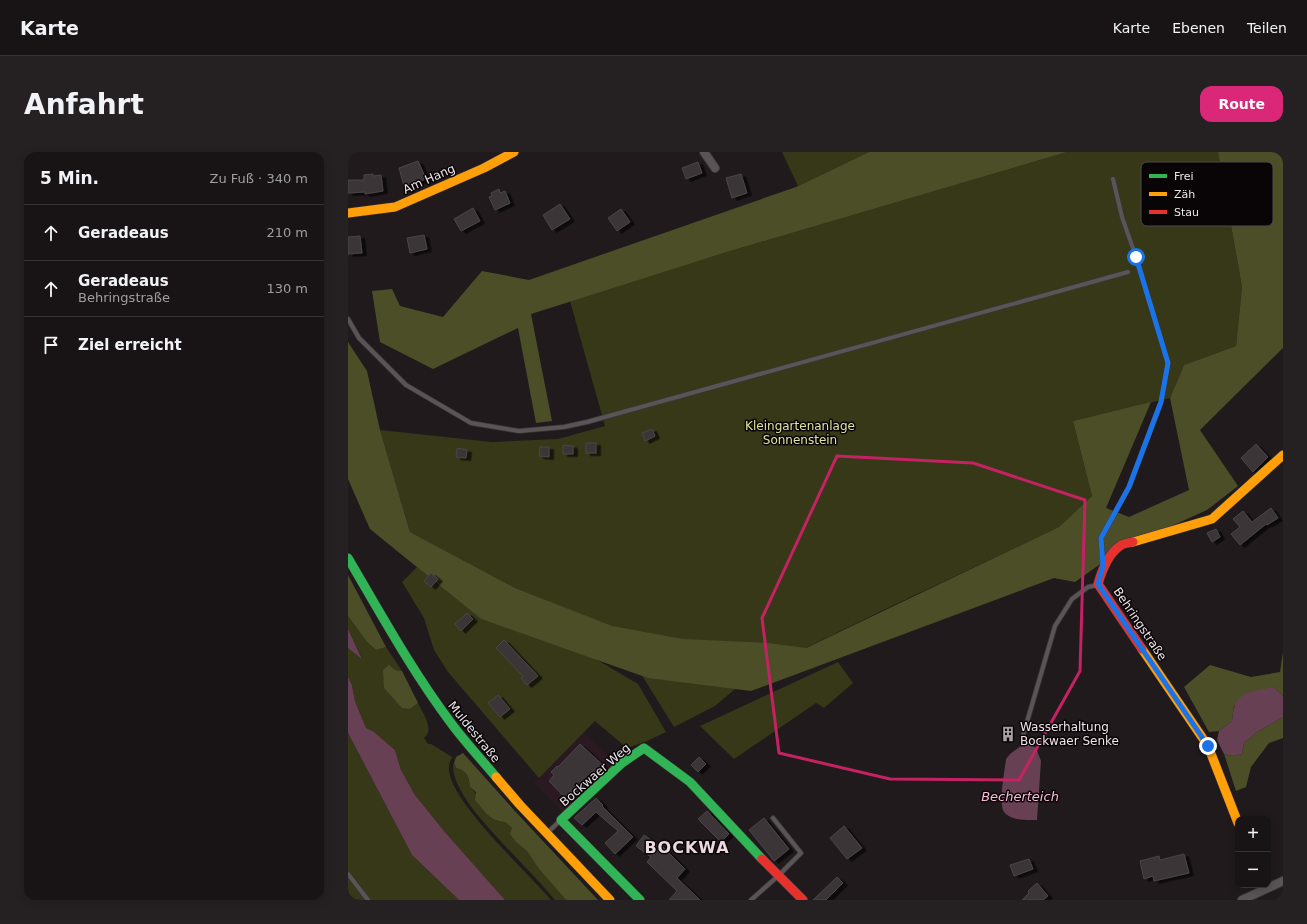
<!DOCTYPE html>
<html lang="de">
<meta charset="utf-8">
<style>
body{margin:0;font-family:"DejaVu Sans",sans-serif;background:#252123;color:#f1f3f6}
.controls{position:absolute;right:12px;bottom:12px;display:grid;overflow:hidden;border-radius:8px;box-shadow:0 2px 10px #0003}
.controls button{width:36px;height:36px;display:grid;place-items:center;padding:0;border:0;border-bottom:1px solid #363335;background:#181416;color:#f1f3f6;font:20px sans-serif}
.stop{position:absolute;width:12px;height:12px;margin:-9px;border:3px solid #1a73e8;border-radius:50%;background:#fff}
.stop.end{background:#1a73e8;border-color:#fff;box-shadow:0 1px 4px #0008}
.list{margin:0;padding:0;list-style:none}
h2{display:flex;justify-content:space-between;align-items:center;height:52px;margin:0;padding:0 16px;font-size:17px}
h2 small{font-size:13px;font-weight:400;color:#9f9ea1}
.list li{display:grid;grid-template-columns:26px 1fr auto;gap:12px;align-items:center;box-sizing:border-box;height:56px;padding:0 16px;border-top:1px solid #363335}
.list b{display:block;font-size:15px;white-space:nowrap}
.list p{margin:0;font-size:13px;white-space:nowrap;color:#9f9ea1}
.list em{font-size:13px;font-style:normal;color:#9f9ea1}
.icon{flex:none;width:22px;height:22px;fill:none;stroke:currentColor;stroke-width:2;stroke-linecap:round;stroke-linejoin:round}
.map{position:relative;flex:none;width:935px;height:748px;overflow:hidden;border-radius:12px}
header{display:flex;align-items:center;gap:24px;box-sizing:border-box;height:56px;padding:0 20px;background:#181416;border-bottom:1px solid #363335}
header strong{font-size:19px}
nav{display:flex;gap:22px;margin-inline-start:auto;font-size:14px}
.intro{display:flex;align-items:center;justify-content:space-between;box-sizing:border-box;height:96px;padding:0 24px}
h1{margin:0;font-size:28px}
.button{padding:10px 18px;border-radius:12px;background:#db2777;color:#fff;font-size:14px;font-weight:700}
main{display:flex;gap:24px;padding:0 24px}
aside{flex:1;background:#181416;border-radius:12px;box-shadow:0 2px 10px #0003}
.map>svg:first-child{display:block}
.built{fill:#2b1922}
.green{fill:#363818}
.forest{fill:#4c4e27}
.water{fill:#684054}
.building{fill:#3a3537;stroke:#4b4548;filter:url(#shadow)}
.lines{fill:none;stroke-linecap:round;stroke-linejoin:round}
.lane-casing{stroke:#3b3638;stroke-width:5.5}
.street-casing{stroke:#3b3638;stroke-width:10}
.fast-casing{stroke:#3b3638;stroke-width:10}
.slow-casing{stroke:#3b3638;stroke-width:10}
.jam-casing{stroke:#3b3638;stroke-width:10}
.lane{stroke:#5a5457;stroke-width:4}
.street{stroke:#5a5457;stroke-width:8}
.fast{stroke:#30b455;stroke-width:9}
.slow{stroke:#ff9f0a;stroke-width:9}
.jam{stroke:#e5322d;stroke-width:9}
.route{stroke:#1a73e8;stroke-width:5}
.marked{fill:none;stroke:#c42262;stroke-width:3;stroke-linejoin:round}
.labels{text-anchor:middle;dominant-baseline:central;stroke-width:3;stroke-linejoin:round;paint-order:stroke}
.street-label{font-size:12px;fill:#efe5ea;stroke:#090507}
.park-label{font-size:12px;fill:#dfe59b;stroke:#090507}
.poi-label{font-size:12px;fill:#efe5ea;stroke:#090507;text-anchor:start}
.water-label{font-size:13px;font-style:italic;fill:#f9bdd9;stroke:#090507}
.district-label{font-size:16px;font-weight:bold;letter-spacing:1px;fill:#ebd8e0;stroke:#090507}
.key{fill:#090507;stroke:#4e484b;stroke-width:1}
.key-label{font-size:11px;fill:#efe5ea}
</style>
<header>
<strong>Karte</strong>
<nav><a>Karte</a><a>Ebenen</a><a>Teilen</a></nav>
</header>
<div class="intro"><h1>Anfahrt</h1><a class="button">Route</a></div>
<main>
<aside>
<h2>5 Min.<small>Zu Fuß · 340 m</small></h2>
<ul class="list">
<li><svg class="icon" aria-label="ahead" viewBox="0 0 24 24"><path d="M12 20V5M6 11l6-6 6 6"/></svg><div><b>Geradeaus</b></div><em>210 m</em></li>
<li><svg class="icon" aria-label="ahead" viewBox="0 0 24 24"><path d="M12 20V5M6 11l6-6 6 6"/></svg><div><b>Geradeaus</b><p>Behringstraße</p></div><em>130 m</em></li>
<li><svg class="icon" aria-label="arrive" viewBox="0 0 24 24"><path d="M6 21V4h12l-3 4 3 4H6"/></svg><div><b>Ziel erreicht</b></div></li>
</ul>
</aside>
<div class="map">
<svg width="935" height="748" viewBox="0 0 935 748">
<defs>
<filter id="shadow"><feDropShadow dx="4.5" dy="2.5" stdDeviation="0" flood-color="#0009"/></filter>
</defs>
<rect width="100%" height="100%" fill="#201a1d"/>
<polygon class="built" points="236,580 267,611 217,662 186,631"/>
<g class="green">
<polygon points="434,0 521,0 450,34"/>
<polygon points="719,0 870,0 894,135 888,194 836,213 822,246 725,269 744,344 711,375 546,453 406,521 367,554 326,575 264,475 167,436 62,380 32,278 144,290 210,287 257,274 222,149 379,100"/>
<polygon points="69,415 133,467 246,506 290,532 318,580 299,589 279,596 247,569 191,626 100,520 86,498 76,466 54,430"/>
<path d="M0,464L18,489L28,498L38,495L54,519L47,518L36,536L45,545L62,557L70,551C75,562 87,577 76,586L80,592H83L104,605C103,608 101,611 101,614C97,646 182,722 203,748H157L96,679L67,643L53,618L47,598L26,580L18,576L7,549L4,533L0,525V496L14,506L0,477Z"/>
<polygon points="490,510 505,531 476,556 468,551 386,607 352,574"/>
<polygon points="0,581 64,703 111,748 0,748"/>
<path d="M106,611L108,616C119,619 121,624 122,635C137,648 133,669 157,670L164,676L169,691L179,699L191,717L218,748H207C182,718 152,691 128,661C120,651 101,624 106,611Z"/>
</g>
<g class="forest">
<polygon points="521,0 719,0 379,100 183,162 204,269 188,271 170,176 85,217 32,190 24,139 44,137 52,154 95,165 134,119 181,128 448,35"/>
<polygon points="870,0 935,0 935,196 852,278 890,334 859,358 775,396 727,430 706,426 403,539 300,526 133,467 22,377 0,327 0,190 19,219 32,278 62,380 167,436 264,474 335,487 419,491 458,496 711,375 744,344 725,269 803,250 758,356 781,365 841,338 822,246 836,213 888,194 894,135"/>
<polygon points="0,423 38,495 28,498 18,489 0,464"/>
<polygon points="935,500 935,544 926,535 886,554 884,569 871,579 861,580 836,535 862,513 903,525 932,520"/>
<polygon points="41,513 47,518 54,519 70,551 62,557 54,556 36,536 35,518"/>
<polygon points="935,565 935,586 921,591 903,615 898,635 888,639 876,602 886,604 894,602 896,591 909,580"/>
<path d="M115,601L166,658L250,748H218L191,717L179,699L169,691L162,682L164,676L157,670C141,669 137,659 127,648L128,640L122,635C121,624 119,619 108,616L106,611L108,605Z"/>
</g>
<g class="water">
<polygon points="0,477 14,507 0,496"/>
<polygon points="0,525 4,533 7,549 18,576 26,580 47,598 53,618 67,643 96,679 157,748 111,748 64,703 0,581"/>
<path d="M926,535L935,544V565L909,580L896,591L894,602L886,604L876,602L869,588L871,579L884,569C885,564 885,557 887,553C893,538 912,538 926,535Z"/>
<path d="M678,590L688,596L693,609L689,668C679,668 663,669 656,660C650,652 657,617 658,607L662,602Z"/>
</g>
<g class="building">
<polygon points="70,9 78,27 56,34 51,16"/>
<polygon points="350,10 354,21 338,27 334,16"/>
<polygon points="25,22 25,24 33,23 35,39 17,42 17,40 0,41 0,28 16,28 16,23"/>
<polygon points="393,22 399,41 384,46 378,26"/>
<polygon points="151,37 152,41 157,39 162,51 147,58 141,45 144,44 143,41"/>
<polygon points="212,52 222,67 204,78 195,63"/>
<polygon points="125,56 132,69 113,79 106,67"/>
<polygon points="273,57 282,70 269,79 260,66"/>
<polygon points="76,83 79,97 62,101 59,86"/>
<polygon points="12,84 14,101 0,102 0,85"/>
<polygon points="304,277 307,284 297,289 294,281"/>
<rect x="238" y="291" width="10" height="10"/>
<polygon points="908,292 920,305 905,320 893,306"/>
<polygon points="215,293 225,294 225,302 215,302"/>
<polygon points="192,295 201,295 201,305 191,304"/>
<polygon points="109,296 119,298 118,306 108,305"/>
<polygon points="923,356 930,366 919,373 918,372 892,393 883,382 892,375 885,367 895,359 904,370"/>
<polygon points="868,377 872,385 864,390 859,381"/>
<polygon points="83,421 90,427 83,435 76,429"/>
<polygon points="119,461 125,467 113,479 107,472"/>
<polygon points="156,488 190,524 179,533 173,526 175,524 148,496"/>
<polygon points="150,543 162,557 152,565 140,551"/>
<polygon points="232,592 258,616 221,650 201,629 206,623 203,620 209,614 210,615"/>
<polygon points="351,605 358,612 350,620 343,613"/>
<polygon points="248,646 255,653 254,654 285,685 267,702 257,691 270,679 248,660 234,673 226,666"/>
<polygon points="359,659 381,682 373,690 350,667"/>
<polygon points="416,666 441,697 426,709 401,678"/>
<polygon points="496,674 514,696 499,707 482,686"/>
<polygon points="296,683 313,695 314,694 337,717 329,726 352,748 321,748 329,739 299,710 303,705 288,694"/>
<polygon points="836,702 841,721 806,729 805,724 796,727 792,709 811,704 812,708"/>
<polygon points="681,707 685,717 666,724 662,713"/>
<polygon points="489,725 495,731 478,748 465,748"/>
<polygon points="689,731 700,744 695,748 674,748 681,741 680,739"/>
</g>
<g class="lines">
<g class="lane-casing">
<g id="lane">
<polyline points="0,167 11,186 58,233 123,271 171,279 216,275 239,270 780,120"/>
<polyline points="755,409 753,386 781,335 813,250 820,211 788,105 774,65 765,27"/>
<polyline points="674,587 707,474 724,447 740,435 750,433"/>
<polyline points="200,680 213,668"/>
<polyline points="0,722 20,748"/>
<polyline points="403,748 430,724 453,701 425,666"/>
</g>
</g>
<g class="street-casing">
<g id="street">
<polyline points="356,0 367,16"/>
<polyline points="894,748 935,729"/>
</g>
</g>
<g class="fast-casing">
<g id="fast">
<path d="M0,406C33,462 64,519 103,571C117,590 133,607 148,625"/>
<polyline points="292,748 213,668 274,611 296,596 342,630 414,707"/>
</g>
</g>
<g class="slow-casing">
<g id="slow">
<polyline points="0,61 47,55 136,16 166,0"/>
<polyline points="785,390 864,367 935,303"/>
<polyline points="794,497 860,594 890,671"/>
<polyline points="148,625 172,653 262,748"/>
</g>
</g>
<g class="jam-casing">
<g id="jam">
<path d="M785,390C781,391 776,391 772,394C760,402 754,418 750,432L794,497"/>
<polyline points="414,707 455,748"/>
</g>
</g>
<use href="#lane" class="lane"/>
<use href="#street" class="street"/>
<use href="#fast" class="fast"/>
<use href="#slow" class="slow"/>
<use href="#jam" class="jam"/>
</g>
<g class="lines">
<polyline class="route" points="788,105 820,211 813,250 781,335 753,386 755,414 750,432 860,594"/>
</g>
<path class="marked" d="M489,304L625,311L737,348L732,519L671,628L542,627L431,601L414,466Z"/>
<defs>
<g id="building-bare" transform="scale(1.2)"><path d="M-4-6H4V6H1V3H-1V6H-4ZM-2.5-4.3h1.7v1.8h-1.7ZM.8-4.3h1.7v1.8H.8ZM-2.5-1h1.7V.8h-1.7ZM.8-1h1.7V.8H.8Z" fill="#a79ea2" stroke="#090507" stroke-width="2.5" paint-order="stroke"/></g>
</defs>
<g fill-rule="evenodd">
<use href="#building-bare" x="660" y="582"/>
</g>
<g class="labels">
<g class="street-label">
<text transform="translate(81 27) rotate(-24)">Am Hang</text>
<text transform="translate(792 472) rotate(56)">Behringstraße</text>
<text transform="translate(126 580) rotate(51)">Muldestraße</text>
<text transform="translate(247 623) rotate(-41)">Bockwaer Weg</text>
</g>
<g class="park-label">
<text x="452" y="274">Kleingartenanlage<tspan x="452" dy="14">Sonnenstein</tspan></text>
</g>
<g class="poi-label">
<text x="672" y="575">Wasserhaltung<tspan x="672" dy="14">Bockwaer Senke</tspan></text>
</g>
<g class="water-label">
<text x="672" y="644">Becherteich</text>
</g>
<g class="district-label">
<text x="339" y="695">BOCKWA</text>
</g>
</g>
<rect x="793" y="10" width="132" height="64" rx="6" class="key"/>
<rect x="801" y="22" width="18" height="4" fill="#30b455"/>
<rect x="801" y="40" width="18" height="4" fill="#ff9f0a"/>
<rect x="801" y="58" width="18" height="4" fill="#e5322d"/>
<g class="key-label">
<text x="826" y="28">Frei</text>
<text x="826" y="46">Zäh</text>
<text x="826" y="64">Stau</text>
</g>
</svg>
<div class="controls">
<button>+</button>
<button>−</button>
</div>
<div class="stop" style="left:788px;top:105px"></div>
<div class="stop end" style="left:860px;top:594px"></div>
</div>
</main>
